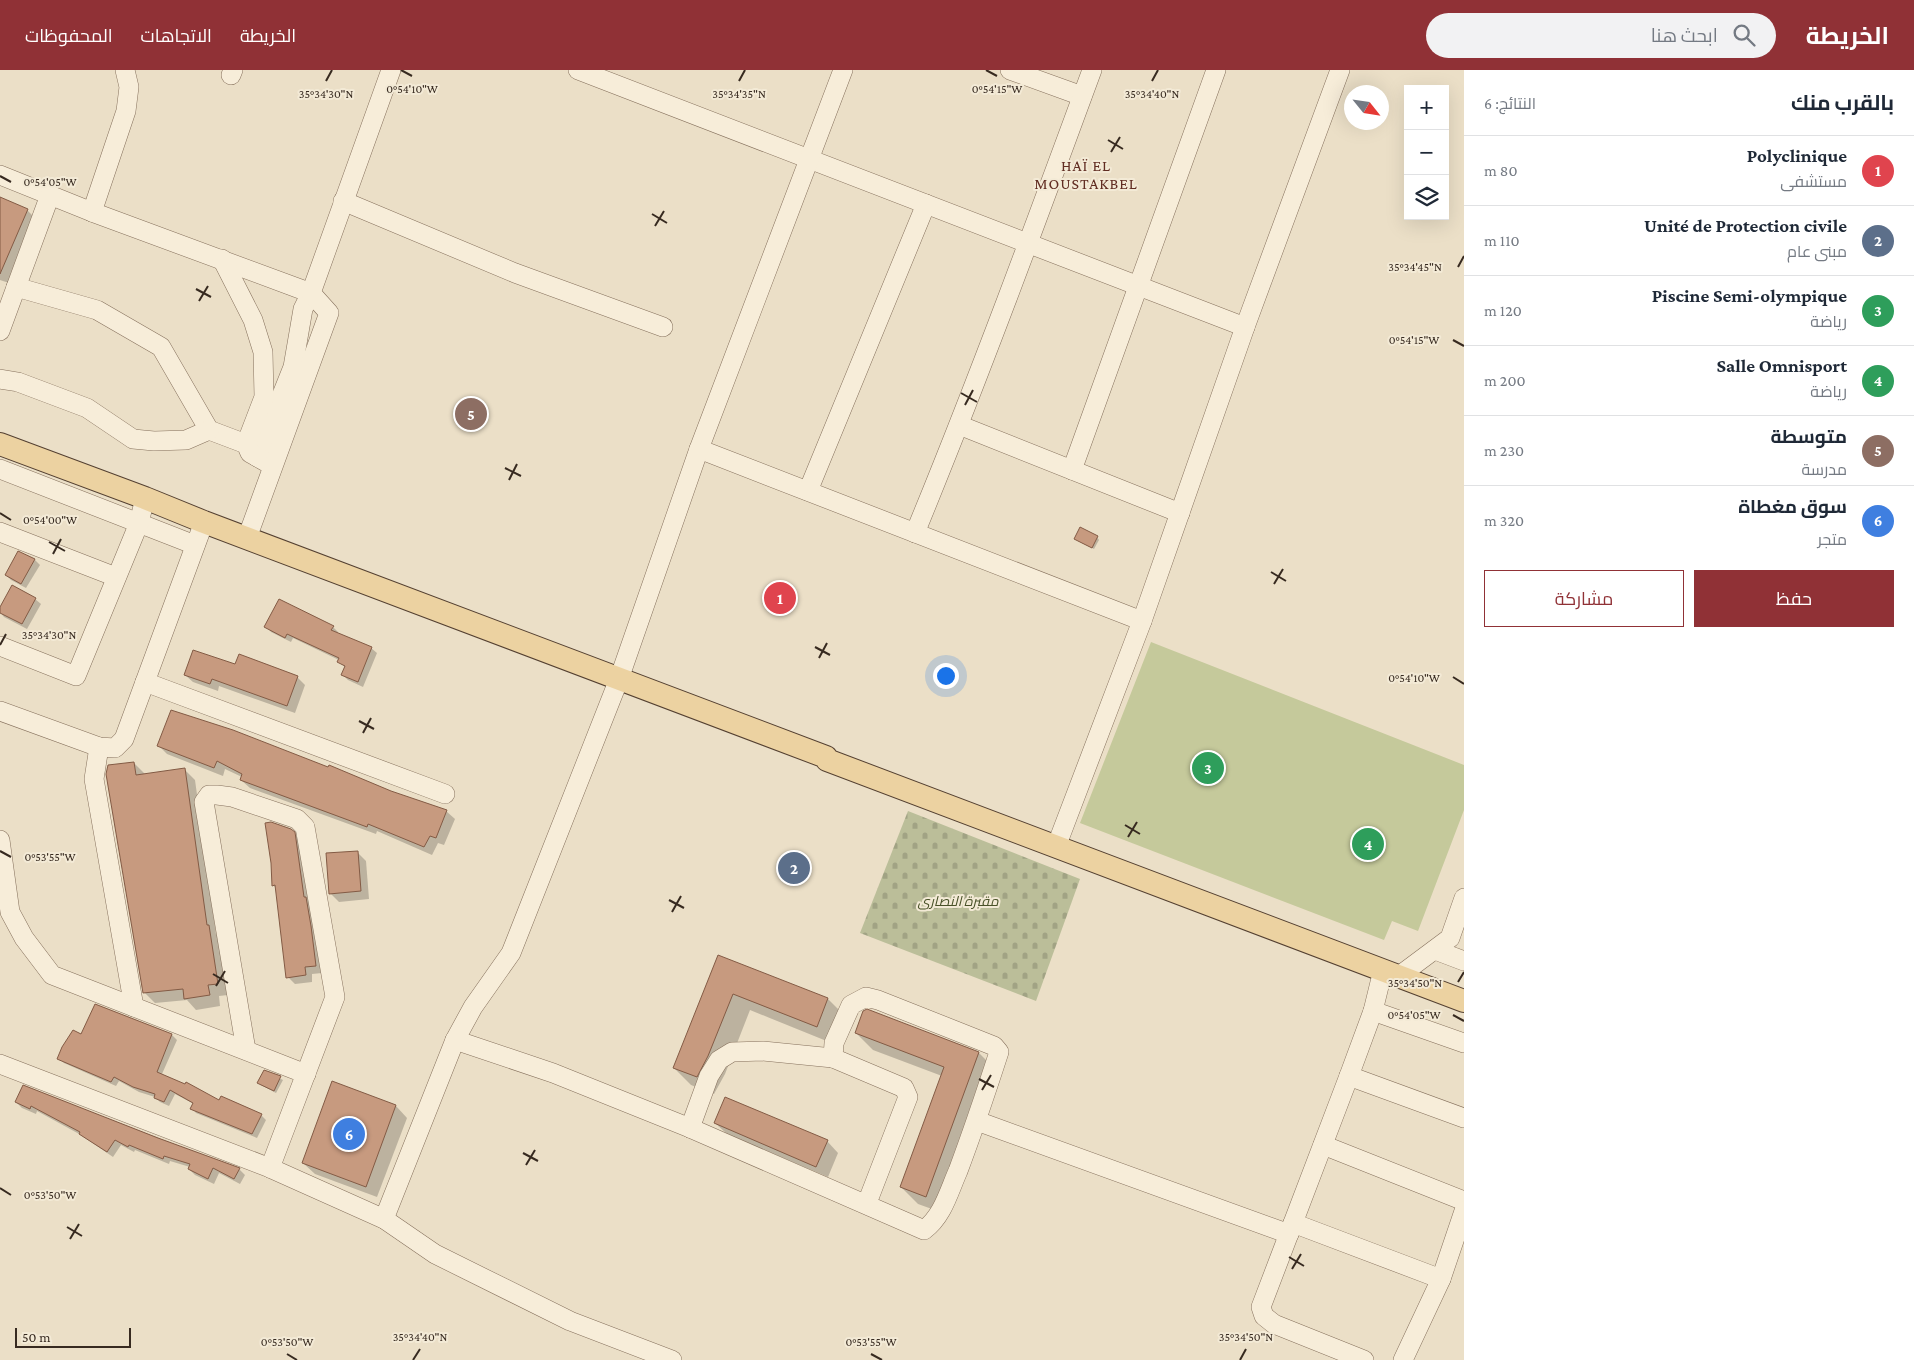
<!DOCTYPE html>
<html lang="ar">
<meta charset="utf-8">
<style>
body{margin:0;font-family:"Crimson Pro",Cairo,serif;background:#f2f2f3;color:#1f2937;direction:rtl}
.controls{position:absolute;right:15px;top:15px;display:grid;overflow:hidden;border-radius:0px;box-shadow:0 5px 20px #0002}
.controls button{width:45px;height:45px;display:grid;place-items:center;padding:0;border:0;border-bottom:1px solid #e0e1e3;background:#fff;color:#1f2937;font:25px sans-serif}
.compass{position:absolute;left:1344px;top:15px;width:45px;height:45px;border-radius:50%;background:#fff;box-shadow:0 5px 20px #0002;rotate:120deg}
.scale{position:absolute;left:15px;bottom:12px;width:116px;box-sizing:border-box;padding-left:5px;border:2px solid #372a20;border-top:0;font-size:14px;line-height:18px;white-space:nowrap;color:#372a20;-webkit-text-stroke:4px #f3ead6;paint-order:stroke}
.you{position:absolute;left:945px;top:605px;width:18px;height:18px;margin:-12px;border:4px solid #fff;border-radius:50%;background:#1a73e8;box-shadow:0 0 0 8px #1a73e833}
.badge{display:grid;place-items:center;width:32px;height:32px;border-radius:50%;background:#903136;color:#fff;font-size:16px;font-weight:700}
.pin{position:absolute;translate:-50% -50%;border:2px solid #fff;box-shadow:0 1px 5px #0006}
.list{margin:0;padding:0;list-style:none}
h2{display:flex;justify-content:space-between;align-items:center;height:65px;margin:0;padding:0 20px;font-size:21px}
h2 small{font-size:16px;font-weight:400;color:#747a83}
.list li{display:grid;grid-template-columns:32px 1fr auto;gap:15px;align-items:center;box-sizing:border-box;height:70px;padding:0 20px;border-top:1px solid #e0e1e3}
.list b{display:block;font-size:19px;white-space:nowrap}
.list p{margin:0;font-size:16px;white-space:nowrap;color:#747a83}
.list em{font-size:16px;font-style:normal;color:#747a83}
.actions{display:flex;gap:10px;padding:15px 20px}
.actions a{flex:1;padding:11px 0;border:1px solid #903136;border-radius:0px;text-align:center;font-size:18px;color:#903136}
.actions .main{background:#903136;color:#fff}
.icon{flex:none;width:28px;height:28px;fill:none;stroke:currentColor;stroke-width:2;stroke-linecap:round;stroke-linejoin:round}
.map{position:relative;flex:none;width:1464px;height:1290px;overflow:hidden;direction:ltr}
header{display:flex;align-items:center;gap:30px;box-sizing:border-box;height:70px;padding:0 25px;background:#903136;color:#fff}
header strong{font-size:24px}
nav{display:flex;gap:28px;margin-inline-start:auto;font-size:18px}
.search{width:350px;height:45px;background:#f2f2f3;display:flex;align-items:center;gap:12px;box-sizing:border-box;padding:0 18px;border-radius:28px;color:#747a83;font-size:19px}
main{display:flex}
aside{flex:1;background:#fff}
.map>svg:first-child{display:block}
.cemetery{fill:url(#cemetery-stones)}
.pitch{fill:#c5c99b}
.shadow{fill:#0003}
.building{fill:#c79a7f;stroke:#835b45}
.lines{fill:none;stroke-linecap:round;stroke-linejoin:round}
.minor-casing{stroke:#86715d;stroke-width:20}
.major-casing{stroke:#544031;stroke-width:24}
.minor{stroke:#f7edd9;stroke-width:19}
.major{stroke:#ecd2a1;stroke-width:22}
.ticks{fill:none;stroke:#372a20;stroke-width:2}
.labels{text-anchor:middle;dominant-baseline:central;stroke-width:4;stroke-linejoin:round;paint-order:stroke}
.park-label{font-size:14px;font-style:italic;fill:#495228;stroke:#f3ead6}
.quarter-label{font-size:16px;letter-spacing:1px;fill:#612d22;stroke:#f3ead6}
.ticks-label{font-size:12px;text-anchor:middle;fill:#372a20;stroke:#f3ead6;stroke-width:4;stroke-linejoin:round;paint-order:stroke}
</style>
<header>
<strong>الخريطة</strong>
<div class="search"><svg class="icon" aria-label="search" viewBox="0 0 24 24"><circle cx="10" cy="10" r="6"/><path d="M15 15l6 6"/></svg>ابحث هنا</div>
<nav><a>الخريطة</a><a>الاتجاهات</a><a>المحفوظات</a></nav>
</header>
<main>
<aside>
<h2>بالقرب منك<small>النتائج: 6</small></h2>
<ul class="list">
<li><span class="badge" style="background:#e0444e">1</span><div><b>Polyclinique</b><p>مستشفى</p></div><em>80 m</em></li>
<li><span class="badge" style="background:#5c6f8a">2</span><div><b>Unité de Protection civile</b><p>مبنى عام</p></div><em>110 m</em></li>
<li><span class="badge" style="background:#2e9e5b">3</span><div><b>Piscine Semi-olympique</b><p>رياضة</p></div><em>120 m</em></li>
<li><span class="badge" style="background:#2e9e5b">4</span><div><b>Salle Omnisport</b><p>رياضة</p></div><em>200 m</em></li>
<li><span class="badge" style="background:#8d6e63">5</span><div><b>متوسطة</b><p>مدرسة</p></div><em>230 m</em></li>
<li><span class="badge" style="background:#3f7fe0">6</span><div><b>سوق مغطاة</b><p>متجر</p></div><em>320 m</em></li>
</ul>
<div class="actions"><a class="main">حفظ</a><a>مشاركة</a></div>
</aside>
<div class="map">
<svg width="1464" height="1290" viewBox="0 0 1464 1290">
<defs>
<pattern id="cemetery-stones" width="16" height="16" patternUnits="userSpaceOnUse" patternTransform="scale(1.25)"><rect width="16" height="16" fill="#bbbe99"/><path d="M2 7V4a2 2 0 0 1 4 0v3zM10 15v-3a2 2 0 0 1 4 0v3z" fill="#a1a384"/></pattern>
</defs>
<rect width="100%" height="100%" fill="#ebdfc7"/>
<polygon class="cemetery" points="908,741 1080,809 1036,931 860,863"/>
<polygon class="pitch" points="1151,572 1464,695 1464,740 1418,861 1392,851 1384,870 1080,753"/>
<g class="shadow">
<polygon points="0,129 27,140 38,151 12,214 0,210"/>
<polygon points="1097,467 1099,470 1094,479 1078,471"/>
<polygon points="35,490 40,495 26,518 11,510 6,505"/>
<polygon points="35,529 41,534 27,559 4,547 0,542 0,540"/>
<polygon points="266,556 333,557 338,562 337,564 371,578 377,583 363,617 348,610 343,605 346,598 339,592 339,590 293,568 291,572 271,562"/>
<polygon points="236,596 297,607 305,615 295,643 219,616 218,621 193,612 185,605"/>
<polygon points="159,676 391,722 446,741 455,749 444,775 438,773 432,785 377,761 376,764 250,718 241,710 242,707 225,699 223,706 167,684"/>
<polygon points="134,693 145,704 184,699 195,710 216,864 220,867 228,925 219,926 220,936 196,940 187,930 155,933 144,922"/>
<polygon points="290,760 301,771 322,903 312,904 312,912 295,914 288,907 277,819 273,815"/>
<polygon points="357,782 366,791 369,829 339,832 330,823"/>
<polygon points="718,886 828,929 845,946 834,974 750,940 725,1004 714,1024 691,1015 674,998"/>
<polygon points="96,936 172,965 177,970 162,1004 220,1032 261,1045 266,1050 257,1068 196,1043 192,1038 194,1034 175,1024 169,1036 160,1032 155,1027 139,1022 119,1011 116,1016 64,993 59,988 81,966"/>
<polygon points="868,940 979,983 996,1000 943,1143 918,1134 901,1117 942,1006 873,980 856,963"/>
<polygon points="265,1001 283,1010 276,1023 261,1015"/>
<polygon points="24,1016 239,1099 245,1105 240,1114 219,1103 214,1114 195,1105 189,1099 190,1097 170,1091 169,1094 135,1080 134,1082 121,1075 113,1087 81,1065 37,1041 36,1044 22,1038 16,1032"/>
<polygon points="396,1036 407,1048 377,1127 315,1104 303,1093"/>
<polygon points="715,1053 827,1071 838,1083 828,1107 727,1064"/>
</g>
<g class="building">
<polygon points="0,127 28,139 0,204"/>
<polygon points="1080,457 1098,466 1092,478 1074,469"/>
<polygon points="18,481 35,489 21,514 5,505"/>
<polygon points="12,515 36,528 22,554 0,543 0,537"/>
<polygon points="279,529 334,556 331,560 372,577 358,612 341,605 345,596 337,592 339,588 287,564 285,568 264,557"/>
<polygon points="193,580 235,594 239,584 298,606 287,636 212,609 210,614 184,605"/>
<polygon points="171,640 233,660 328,697 329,695 391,721 447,740 436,768 430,766 424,777 368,754 367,757 240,710 242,704 217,691 214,698 157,676"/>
<polygon points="134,692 136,705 185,698 207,855 209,855 218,914 208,915 210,925 184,929 183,919 143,923 106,704 108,695"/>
<polygon points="271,752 291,759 295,762 304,827 306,827 311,856 316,896 305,897 306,905 286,908 275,815 272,816 271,793 265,753"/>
<polygon points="358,781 361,821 329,824 326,783"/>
<polygon points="718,885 828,928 817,957 733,924 708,986 697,1007 673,998"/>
<polygon points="95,934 172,964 157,1002 185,1014 186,1012 219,1030 221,1026 262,1044 252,1064 190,1039 193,1033 170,1020 164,1032 154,1028 155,1024 133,1017 114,1007 111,1012 57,989 62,977 73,960 81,964"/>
<polygon points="867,939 979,982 926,1127 900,1117 944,997 855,963 863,941"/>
<polygon points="264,1000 281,1006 274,1021 257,1013"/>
<polygon points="332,1011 396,1035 366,1117 302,1093"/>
<polygon points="23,1015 158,1068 240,1098 234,1109 213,1098 208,1109 188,1099 190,1094 164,1086 163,1089 129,1075 128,1077 115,1070 107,1082 79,1064 80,1062 31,1036 30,1039 15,1032"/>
<polygon points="725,1027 828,1070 816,1097 714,1053"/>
</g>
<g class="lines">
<g class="minor-casing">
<g id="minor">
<polyline points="578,0 1245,257"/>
<polyline points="1010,0 1082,26"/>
<polyline points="231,5 233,0"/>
<polyline points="0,105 92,142 311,223 303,239 293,297 257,387"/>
<polyline points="343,131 515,203 663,257"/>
<polyline points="92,142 126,41 129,17 125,0"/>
<polyline points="222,189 253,250 263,282 264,327 246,374"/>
<polyline points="16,217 97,240 161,277 209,360 246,374 250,383 266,392"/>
<polyline points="0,261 50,125"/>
<polyline points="0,309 18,312 87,338 133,369 154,371 186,370 209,360"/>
<polyline points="959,355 1180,443"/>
<polyline points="699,379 1142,551 1245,257 1340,0"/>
<polyline points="0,399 195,475"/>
<polyline points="1072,400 1216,0"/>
<polyline points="808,421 926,134"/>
<polyline points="0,462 116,507"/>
<path d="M915,463C978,310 1035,155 1092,0"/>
<polyline points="247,468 329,243 311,223 391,0"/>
<polyline points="0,576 76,606 139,453 145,428"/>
<polyline points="145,612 445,724"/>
<polyline points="0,641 99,677 115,678 124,669 204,452"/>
<polyline points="99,677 94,709 134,937"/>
<polyline points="0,770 10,842 24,868 52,905 306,1004"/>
<polyline points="1056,777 1142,551"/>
<polyline points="1435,880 1464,891"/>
<polyline points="1399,906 1450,868 1464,828"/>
<polyline points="1373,941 1464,973"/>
<path d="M455,970L553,1003L690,1058L924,1160C943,1146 949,1121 958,1101C973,1061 986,1022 999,982L994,976L878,930L866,927L851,935L834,973L833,988L904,1018L908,1027L867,1133"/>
<polyline points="246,980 204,732 209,725 217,725 232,727 297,749 305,757 335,927 270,1098"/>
<polyline points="0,994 270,1098 384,1149 435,1184 570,1251 672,1290"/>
<polyline points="1349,1006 1464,1048"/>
<polyline points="977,1051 1289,1164"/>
<polyline points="690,1058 709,1006 719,990 732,982 763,981 833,988"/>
<polyline points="1323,1075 1464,1131"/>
<polyline points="384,1149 455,970 473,937 511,883 619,609 699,379 843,0"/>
<polyline points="1293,1153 1441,1209"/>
<polyline points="1364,1290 1274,1254 1264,1246 1261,1237 1349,1006 1373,941 1383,900"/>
<polyline points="1403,1290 1441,1209 1464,1141"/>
</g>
</g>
<g class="major-casing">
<polyline id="major" points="0,374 145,428 204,452 826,687 827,690 1464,931"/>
</g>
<use href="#minor" class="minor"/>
<use href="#major" class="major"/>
</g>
<path class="ticks" d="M401,0L412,6M986,0L997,6M326,11L332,0M739,11L745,0M1152,11L1158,0M1108,70L1123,79M1111,82L1120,67M0,106L11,112M652,144L667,153M655,156L664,141M1458,197L1464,186M196,219L211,227M199,231L208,216M1453,270L1464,276M961,323L977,332M965,335L973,320M505,398L521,406M509,410L517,394M0,443L11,450M49,472L65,481M53,484L61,469M1271,502L1286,511M1274,514L1283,499M0,575L6,564M815,577L830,585M819,588L827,573M1453,607L1464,614M359,651L374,659M363,663L371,648M1125,755L1140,764M1128,767L1137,752M0,781L11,787M669,830L684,838M672,842L681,826M213,904L228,913M1458,912L1464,902M216,916L225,901M1453,945L1464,951M979,1009L994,1017M982,1020L991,1005M523,1083L538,1091M526,1095L535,1080M0,1118L11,1125M67,1157L82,1166M70,1169L79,1154M1289,1187L1304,1196M1292,1199L1301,1184M287,1284L297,1290M871,1284L882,1290M413,1290L420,1279M1240,1290L1246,1279"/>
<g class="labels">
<g class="park-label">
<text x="958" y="831">مقبرة النصارى</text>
</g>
<g class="quarter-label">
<text x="1086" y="95">HAÏ EL<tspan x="1086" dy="18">MOUSTAKBEL</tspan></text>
</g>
</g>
<g class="ticks-label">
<text x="997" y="23">0°54'15"W</text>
<text x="412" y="23">0°54'10"W</text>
<text x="326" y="28">35°34'30"N</text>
<text x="739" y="28">35°34'35"N</text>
<text x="1152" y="28">35°34'40"N</text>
<text x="50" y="116">0°54'05"W</text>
<text x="1415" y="201">35°34'45"N</text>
<text x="1414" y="274">0°54'15"W</text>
<text x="50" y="454">0°54'00"W</text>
<text x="49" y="569">35°34'30"N</text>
<text x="1414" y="612">0°54'10"W</text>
<text x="50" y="791">0°53'55"W</text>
<text x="1415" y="917">35°34'50"N</text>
<text x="1414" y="949">0°54'05"W</text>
<text x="50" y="1129">0°53'50"W</text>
<text x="420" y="1271">35°34'40"N</text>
<text x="1246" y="1271">35°34'50"N</text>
<text x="287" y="1276">0°53'50"W</text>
<text x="871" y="1276">0°53'55"W</text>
</g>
</svg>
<div class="controls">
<button>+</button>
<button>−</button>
<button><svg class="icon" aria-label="layers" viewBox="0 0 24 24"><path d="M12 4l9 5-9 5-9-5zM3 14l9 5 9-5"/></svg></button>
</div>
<svg class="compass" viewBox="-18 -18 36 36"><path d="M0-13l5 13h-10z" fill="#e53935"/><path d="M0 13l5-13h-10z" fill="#747a83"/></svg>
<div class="scale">50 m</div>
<div class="you"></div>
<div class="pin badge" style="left:780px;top:528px;background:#e0444e">1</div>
<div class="pin badge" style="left:794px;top:798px;background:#5c6f8a">2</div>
<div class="pin badge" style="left:1208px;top:698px;background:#2e9e5b">3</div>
<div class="pin badge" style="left:1368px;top:774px;background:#2e9e5b">4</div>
<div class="pin badge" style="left:471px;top:344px;background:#8d6e63">5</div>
<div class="pin badge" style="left:349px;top:1064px;background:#3f7fe0">6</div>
</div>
</main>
